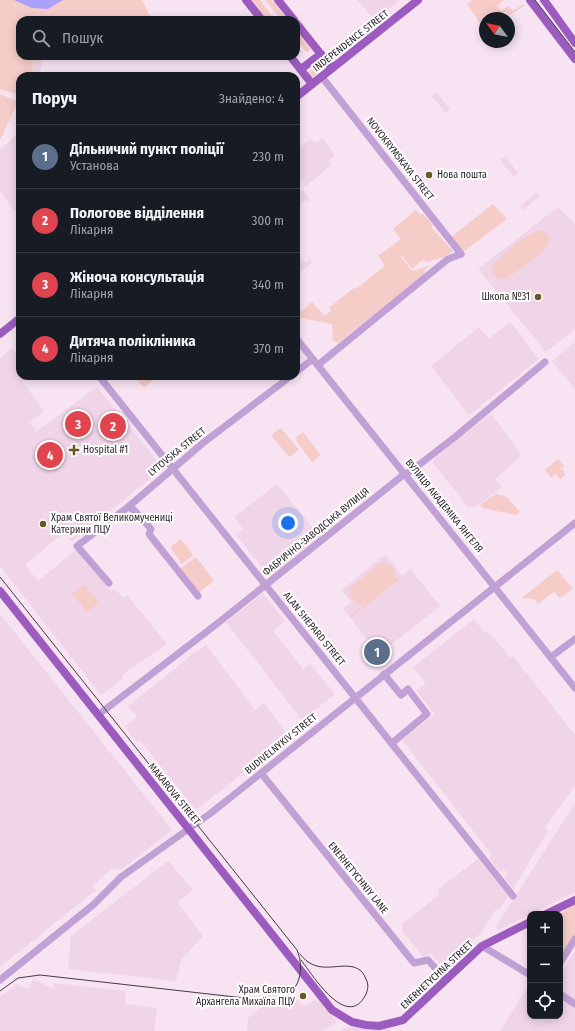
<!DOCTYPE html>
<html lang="uk">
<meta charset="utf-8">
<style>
body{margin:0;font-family:"Fira Sans Condensed",sans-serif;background:#20242c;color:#f1f3f6}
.controls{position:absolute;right:12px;bottom:12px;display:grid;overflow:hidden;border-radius:8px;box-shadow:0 2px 10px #0003}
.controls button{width:36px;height:36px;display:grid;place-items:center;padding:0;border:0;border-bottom:1px solid #363941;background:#171b24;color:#f1f3f6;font:20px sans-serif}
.compass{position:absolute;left:479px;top:12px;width:36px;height:36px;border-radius:50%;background:#171b24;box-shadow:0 2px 10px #0003;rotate:302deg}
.you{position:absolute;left:288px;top:523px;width:14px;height:14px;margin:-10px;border:3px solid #fff;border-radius:50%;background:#1a73e8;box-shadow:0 0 0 6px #1a73e833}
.badge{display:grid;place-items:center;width:26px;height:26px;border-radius:50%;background:#0b8043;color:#fff;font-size:13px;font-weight:700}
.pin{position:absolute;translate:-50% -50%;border:2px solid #fff;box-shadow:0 1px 4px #0006}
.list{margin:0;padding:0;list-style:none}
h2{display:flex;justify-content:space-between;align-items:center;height:52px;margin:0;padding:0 16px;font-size:17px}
h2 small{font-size:13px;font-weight:400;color:#9ea1a6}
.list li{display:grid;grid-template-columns:26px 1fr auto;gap:12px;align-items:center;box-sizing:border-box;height:64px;padding:0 16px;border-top:1px solid #363941}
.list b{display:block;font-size:15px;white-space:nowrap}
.list p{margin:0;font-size:13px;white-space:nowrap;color:#9ea1a6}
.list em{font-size:13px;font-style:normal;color:#9ea1a6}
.icon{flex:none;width:22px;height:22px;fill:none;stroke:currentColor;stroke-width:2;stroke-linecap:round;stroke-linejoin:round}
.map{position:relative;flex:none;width:575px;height:1031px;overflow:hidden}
.search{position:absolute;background:#171b24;box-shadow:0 2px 10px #0003;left:16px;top:16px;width:284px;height:44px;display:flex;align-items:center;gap:10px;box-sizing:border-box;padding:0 14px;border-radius:12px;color:#9ea1a6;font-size:15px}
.panel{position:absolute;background:#171b24;box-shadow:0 2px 10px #0003;left:16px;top:72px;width:284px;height:308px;border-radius:12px}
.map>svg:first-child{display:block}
.built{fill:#f0d5e8}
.green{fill:#f6ccc9}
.water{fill:#aca1f9}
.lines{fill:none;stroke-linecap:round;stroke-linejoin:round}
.minor{stroke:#c1a0d5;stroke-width:7}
.major{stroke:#9c5cbf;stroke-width:8}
.tram{stroke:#443b42;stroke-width:1}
.poi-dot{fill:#675825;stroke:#fff;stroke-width:1.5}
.labels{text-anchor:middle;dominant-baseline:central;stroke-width:4;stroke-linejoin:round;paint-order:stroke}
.street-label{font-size:10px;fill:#261e24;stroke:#fff}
.poi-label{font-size:10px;fill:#261e24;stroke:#fff;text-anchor:start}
</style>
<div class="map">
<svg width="575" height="1031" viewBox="0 0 575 1031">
<rect width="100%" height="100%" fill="#f7e3f2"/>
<g class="built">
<polygon points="357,0 400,0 375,20"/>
<polygon points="35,56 44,56 39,76 31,76"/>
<polygon points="436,92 450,109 446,113 431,96"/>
<polygon points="20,131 20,215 13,209 0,191 0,150"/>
<polygon points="322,138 335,155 328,161 331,165 306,186 296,174 296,150 311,139 315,143"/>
<polygon points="505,156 518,173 514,177 500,160"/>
<polygon points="303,190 310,200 307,202 305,200 299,205 296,204 296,196"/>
<polygon points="537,192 540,196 523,210 520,206"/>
<polygon points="558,207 575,225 575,329 546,352 478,269"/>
<polygon points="296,252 305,263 310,259 312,263 296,276"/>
<polygon points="510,322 539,359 469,415 431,366 479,327 489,339"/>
<polygon points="575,342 575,389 552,361"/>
<polygon points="12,348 20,358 20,376 28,376 22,381 44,411 30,422 36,432 97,387 163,468 72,542 64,532 25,565 38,581 77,549 111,591 115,589 123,598 127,595 167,644 126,672 122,675 123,678 101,695 0,566 0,358"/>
<polygon points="489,415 492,415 520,453 520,457 495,479 502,487 478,506 469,508 433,463 435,458"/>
<polygon points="277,484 321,538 271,578 236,535 243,529 234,517"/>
<polygon points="383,556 387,556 402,576 410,569 440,606 382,652 376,644 373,646 343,609 351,602 342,590"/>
<polygon points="263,593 285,621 273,631 303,669 310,664 335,694 302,720 226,622"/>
<polygon points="0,614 172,830 122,869 112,869 92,886 96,890 0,967"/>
<polygon points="474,619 485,633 487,632 490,635 491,634 510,658 513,656 575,735 575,786 545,827 548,831 513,889 504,877 508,874 504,869 500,872 489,858 492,855 402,740 435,714 416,691 426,683 413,667"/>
<polygon points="206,645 255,710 264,703 289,737 196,810 140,740 136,742 125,727 137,717 128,706 187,659 187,658"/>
<polygon points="575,803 575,892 499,930 495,928"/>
<polygon points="478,859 508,896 500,909 496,909 481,933 441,965 430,953 424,957 402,931 402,924 440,894 437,890"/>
<polygon points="168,861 193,890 177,902 203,936 181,960 176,981 68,969 71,936"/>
<polygon points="575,951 575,1031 500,1031 530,983 530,1016 560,1016 560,976"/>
<polygon points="33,979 54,989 54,983 126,991 125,1004 157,1008 154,1031 0,1031 0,997 16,985 29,989"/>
<polygon points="292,995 304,1007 317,999 337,1022 322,1031 247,1031 248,1018 266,1004 282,1001"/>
<polygon points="348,1027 391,1029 391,1031 340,1031"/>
</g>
<g class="green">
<polygon points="0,0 142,0 152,20 77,20 71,16 65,20 20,20 20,56 35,56 31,76 20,76 20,95 0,89"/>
<polygon points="251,0 260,0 275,20 267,20"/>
<polygon points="265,0 272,0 288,20 281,20"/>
<polygon points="472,0 504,0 497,6 501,11 508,6 513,11 523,4 524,6 510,15 506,11 497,18 485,18 485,27 483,28 467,4"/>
<polygon points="296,30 311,49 307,53 296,39"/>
<polygon points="322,62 326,67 312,78 308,72"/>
<polygon points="0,94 18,102 0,140"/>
<polygon points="493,204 507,219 463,252 451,237"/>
<polygon points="416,210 420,215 423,214 433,225 431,227 453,251 444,257 428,262 422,260 412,269 400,253 402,258 412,271 432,265 424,270 425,272 420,278 338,343 333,341 332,324 296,317 312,302 325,316 331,311 329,307 332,305 354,288 356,289 385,266 378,256 401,239 393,229"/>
<path d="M541,230C570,240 514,274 504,279L500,280L494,276L492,269C495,258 530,231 541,230Z"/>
<polygon points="144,376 155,379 144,388 134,377"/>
<polygon points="281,428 299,450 289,457 271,435"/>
<polygon points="303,432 321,455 312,462 297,442 296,437"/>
<polygon points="558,459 564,466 557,472 563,469 565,475 560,479 556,474 551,478 545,470"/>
<polygon points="496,494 507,497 520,512 516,515 483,508 480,505"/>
<polygon points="181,539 193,555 182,564 170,547"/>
<polygon points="196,557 214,581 198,593 180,569"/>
<polygon points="381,562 392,565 396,579 401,576 402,577 352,617 351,615 363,606 351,599 349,593 350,588"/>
<polygon points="557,570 573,589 560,598 554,592 538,604 534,599 522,598"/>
<polygon points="84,584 99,603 87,612 72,594"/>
<polygon points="575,902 575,945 560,969 560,915"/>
</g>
<polygon class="water" points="14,0 63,0 48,9 32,8"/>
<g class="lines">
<g class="minor">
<polyline points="322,77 461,254"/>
<polyline points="296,338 575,688"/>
<polyline points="318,365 448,259 461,254"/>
<polyline points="296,372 313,359"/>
<polyline points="99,376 513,896"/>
<polyline points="128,507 134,510 151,529 149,534 198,596"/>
<polyline points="109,583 77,546 128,507 203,443 291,376"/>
<polyline points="551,657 575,639"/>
<polyline points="384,674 401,695 408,689 427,714 392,743"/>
<polyline points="98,715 218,623 402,476 411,471 455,437 545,362"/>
<polyline points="261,773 414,963 428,960 446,980"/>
<polyline points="482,946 530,975"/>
<polyline points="560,963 575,939"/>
<polyline points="0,980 93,905 121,877 211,813 575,523"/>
<polyline points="560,994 575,1004"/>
</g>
<g class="major">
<polyline points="246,0 262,20"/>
<polyline points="278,0 294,20"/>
<polyline points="530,0 575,59"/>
<polyline points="544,0 575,43"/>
<polyline points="296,23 332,68"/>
<polyline points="290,56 312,84"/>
<polyline points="301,69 321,54"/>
<polyline points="296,97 418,0"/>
<polyline points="0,334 20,318"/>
<polyline points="0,591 332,1010 352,1022 366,1025 379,1026 403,1020 482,946 530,922"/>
<polyline points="546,914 575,900"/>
</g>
<g class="tram">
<polyline points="535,0 575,52"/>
<path d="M0,577L297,950C306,972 298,998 271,1001L40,975L18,978L0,991"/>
<path d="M300,954C304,959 309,964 317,966C333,971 358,957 366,979C369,984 368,991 365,996C346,1030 312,974 301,960"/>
</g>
</g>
<g class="poi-dot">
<circle cx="429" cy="175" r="4"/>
<circle cx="538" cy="297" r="4"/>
<path d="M72 444h4v4h4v4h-4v4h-4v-4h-4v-4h4z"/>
<circle cx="43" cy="524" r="4"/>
<circle cx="303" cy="996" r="4"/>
</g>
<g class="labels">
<g class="street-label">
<text transform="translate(351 41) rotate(-38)">INDEPENDENCE STREET</text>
<text transform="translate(400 159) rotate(52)">NOVOKRYMSKAYA STREET</text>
<text transform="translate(177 452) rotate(-39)">LYTOVSKA STREET</text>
<text transform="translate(444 506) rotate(51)">ВУЛИЦЯ АКАДЕМІКА ЯНГЕЛЯ</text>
<text transform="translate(316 532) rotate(-39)">ФАБРИЧНО-ЗАВОДСЬКА ВУЛИЦЯ</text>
<text transform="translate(314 629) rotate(51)">ALAN SHEPARD STREET</text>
<text transform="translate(281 744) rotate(-39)">BUDIVELNYKIV STREET</text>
<text transform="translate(174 794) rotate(51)">MAKAROVA STREET</text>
<text transform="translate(358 878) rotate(51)">ENERHETYCHNIY LANE</text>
<text transform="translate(437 975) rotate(-43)">ENERHETYCHNA STREET</text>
</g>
<g class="poi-label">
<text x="437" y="175">Нова пошта</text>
<text x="530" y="297" text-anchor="end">Школа №31</text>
<text x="83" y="450">Hospital #1</text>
<text x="51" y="518">Храм Святої Великомучениці<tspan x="51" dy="12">Катерини ПЦУ</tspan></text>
<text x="295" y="990" text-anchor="end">Храм Святого<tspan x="295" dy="12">Архангела Михаїла ПЦУ</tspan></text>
</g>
</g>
</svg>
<div class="controls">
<button>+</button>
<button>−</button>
<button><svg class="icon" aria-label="locate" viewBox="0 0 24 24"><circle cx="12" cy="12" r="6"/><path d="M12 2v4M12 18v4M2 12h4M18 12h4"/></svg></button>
</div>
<svg class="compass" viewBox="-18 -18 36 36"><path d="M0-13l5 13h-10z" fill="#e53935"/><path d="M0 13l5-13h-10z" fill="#9ea1a6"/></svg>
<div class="you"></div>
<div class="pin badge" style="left:377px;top:652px;background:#5c6f8a">1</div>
<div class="pin badge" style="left:113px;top:426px;background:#e0444e">2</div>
<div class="pin badge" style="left:78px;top:424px;background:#e0444e">3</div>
<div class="pin badge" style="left:50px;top:455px;background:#e0444e">4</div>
<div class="search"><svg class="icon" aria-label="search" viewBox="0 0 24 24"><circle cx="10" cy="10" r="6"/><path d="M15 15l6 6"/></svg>Пошук</div>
<section class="panel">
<h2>Поруч<small>Знайдено: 4</small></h2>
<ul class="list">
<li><span class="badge" style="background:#5c6f8a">1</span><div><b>Дільничий пункт поліції</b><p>Установа</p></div><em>230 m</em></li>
<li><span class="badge" style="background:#e0444e">2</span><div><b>Пологове відділення</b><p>Лікарня</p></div><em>300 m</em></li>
<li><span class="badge" style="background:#e0444e">3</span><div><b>Жіноча консультація</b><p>Лікарня</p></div><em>340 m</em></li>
<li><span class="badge" style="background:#e0444e">4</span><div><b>Дитяча полікліника</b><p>Лікарня</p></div><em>370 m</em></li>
</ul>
</section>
</div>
